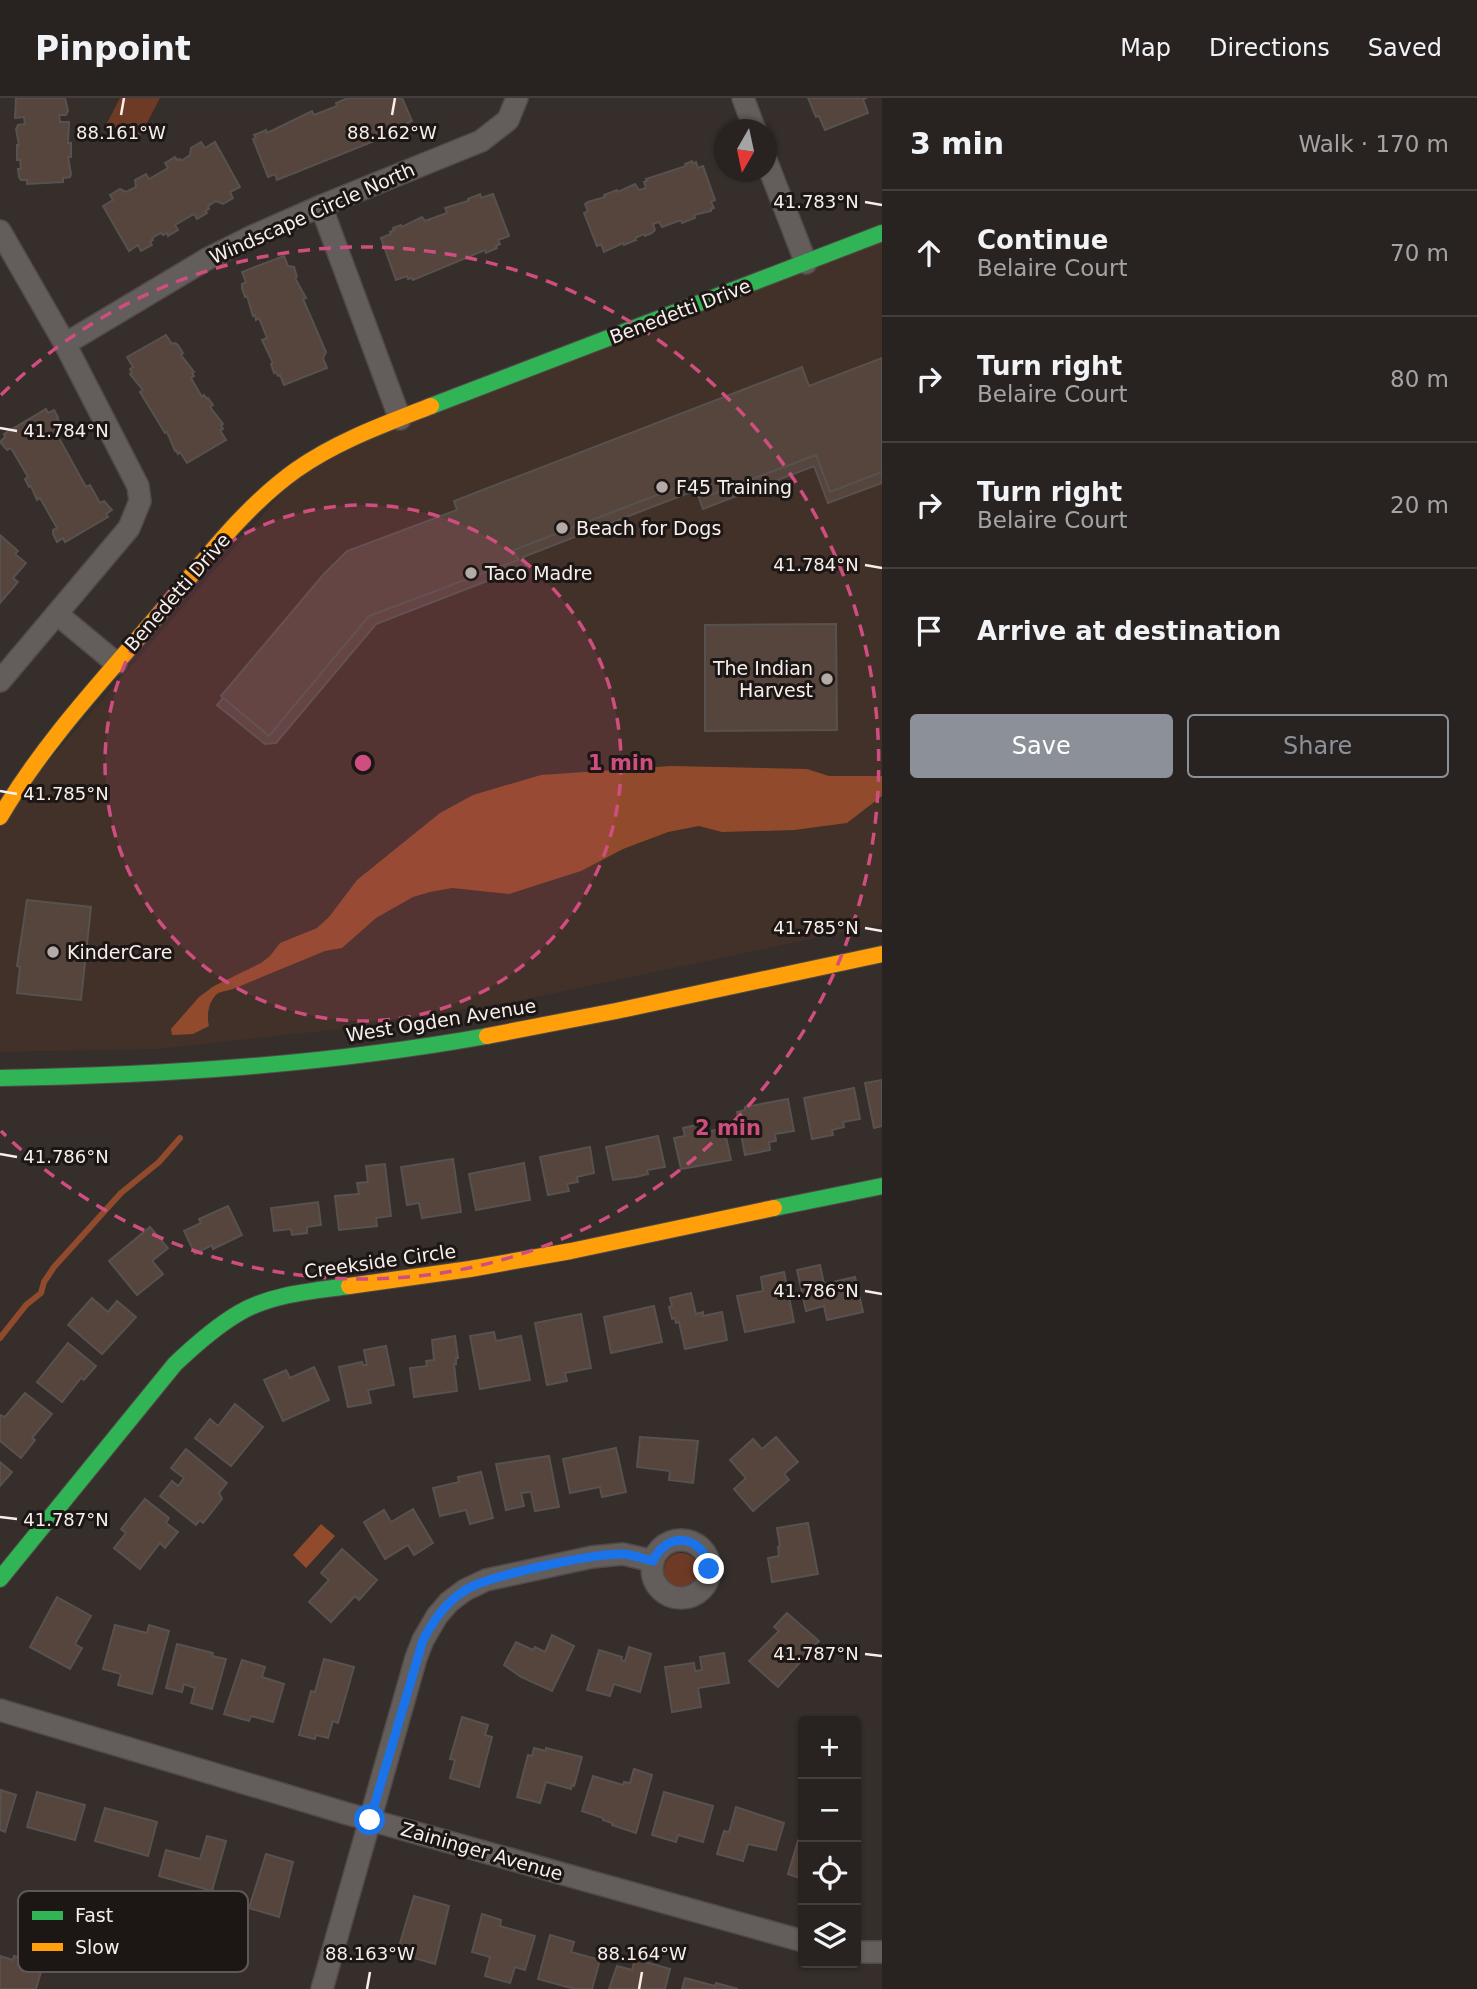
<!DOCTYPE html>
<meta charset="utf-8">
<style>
body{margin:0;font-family:"DejaVu Sans",sans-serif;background:#302a29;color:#f1f3f6}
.controls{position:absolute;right:21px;bottom:21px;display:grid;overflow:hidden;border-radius:7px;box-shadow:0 2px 5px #0004}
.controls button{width:63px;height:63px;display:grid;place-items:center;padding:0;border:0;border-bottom:2px solid #443f3e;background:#282220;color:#f1f3f6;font:35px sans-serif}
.compass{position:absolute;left:714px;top:21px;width:63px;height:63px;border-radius:50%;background:#282220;box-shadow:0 2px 5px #0004;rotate:189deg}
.stop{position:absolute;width:21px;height:21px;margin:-16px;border:5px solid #1a73e8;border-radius:50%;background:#fff}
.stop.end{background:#1a73e8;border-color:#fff;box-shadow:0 2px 7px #0008}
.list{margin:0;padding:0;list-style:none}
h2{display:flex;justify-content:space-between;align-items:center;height:91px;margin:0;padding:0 28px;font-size:30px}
h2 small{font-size:23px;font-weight:400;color:#a5a4a5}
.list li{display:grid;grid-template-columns:46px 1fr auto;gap:21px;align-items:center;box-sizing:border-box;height:126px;padding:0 28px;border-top:2px solid #443f3e}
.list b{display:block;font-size:26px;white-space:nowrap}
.list p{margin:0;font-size:23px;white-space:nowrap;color:#a5a4a5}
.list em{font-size:23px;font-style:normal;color:#a5a4a5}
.actions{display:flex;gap:14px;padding:21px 28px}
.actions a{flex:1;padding:16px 0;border:2px solid #8c9099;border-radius:7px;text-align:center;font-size:24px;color:#8c9099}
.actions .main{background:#8c9099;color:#fff}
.icon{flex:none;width:38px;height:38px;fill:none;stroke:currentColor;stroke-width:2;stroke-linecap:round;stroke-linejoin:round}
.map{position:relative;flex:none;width:882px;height:1891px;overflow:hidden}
header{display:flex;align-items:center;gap:42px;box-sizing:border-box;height:98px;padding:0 35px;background:#282220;border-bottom:2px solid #443f3e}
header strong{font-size:33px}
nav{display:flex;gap:38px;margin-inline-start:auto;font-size:24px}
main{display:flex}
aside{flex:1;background:#282220}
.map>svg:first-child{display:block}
.built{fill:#423129}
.green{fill:#6d3b25}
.water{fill:#914b2c}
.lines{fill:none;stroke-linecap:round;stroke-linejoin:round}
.stream{stroke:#914b2c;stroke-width:6}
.building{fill:#56453c;stroke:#57514f;stroke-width:2}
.street-casing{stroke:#514a48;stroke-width:24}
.fast-casing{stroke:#514a48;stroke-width:18}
.slow-casing{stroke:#514a48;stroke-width:18}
.street{stroke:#635e5c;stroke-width:21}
.fast{stroke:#30b455;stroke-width:16}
.slow{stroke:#ff9f0a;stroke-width:16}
.route{stroke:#1a73e8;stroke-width:9}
.ticks{fill:none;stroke:#f8efec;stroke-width:2.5}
.ring{fill:none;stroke:#d04e7f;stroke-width:3.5;stroke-dasharray:12 9}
.poi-dot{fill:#b4aba8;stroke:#1c1614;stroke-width:2.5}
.labels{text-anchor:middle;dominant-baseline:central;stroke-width:6;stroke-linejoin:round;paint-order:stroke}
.street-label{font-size:19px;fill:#f8efec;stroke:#1c1614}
.poi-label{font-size:19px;fill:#f8efec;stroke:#1c1614;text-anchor:start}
.key{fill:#1c1614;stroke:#5e5755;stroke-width:2}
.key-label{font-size:19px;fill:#f8efec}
.ticks-label{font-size:18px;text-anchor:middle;fill:#f8efec;stroke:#1c1614;stroke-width:6;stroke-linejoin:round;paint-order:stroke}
.centre{fill:#d04e7f;stroke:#1c1614;stroke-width:3.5}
.ring-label{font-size:21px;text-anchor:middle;font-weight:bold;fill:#d04e7f;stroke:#1c1614;stroke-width:6;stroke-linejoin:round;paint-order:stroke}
</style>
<header>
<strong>Pinpoint</strong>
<nav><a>Map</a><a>Directions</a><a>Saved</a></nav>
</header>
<main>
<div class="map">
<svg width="882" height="1891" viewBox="0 0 882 1891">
<rect width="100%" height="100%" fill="#352e2b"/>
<polygon class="built" points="882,134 882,826 522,902 350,930 158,951 0,954 0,719 308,365"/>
<g class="green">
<polygon points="120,0 160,0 138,42 107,25"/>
<circle cx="681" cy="1472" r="17"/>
</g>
<g class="water">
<path d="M671,668L807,671L829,678H882V698L847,725L794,732L722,734L699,728L668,734L623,751L581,773L509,796L452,790L430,794L413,799L376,820L342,850L325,853L233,891L218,895C209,902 206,917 209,928L193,936L172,937L171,931L199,899L214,888L261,865L270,858L280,845L317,830L329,819L357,782L440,715L473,697L541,677Z"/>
<polygon points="321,1426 335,1438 306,1470 293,1457"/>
</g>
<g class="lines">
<polyline class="stream" points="0,1240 26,1207 41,1195 44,1184 54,1169 121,1095 159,1064 180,1040"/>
</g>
<g class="building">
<polygon points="16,0 65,0 68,13 66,17 59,17 60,24 69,24 68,45 71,45 71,59 68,59 71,76 70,79 63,80 63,84 27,86 27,82 21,82 19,79 18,71 21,71 20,62 17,62 17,47 19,47 16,31 18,27 25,26 24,19 15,20"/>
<polygon points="348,0 402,0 412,23 405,26 407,30 277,82 275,76 268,79 253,41 256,40 254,37 266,32 267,35 312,13 314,17 337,8 336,5"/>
<polygon points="808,0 867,0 863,1 868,15 825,32 819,18 816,19"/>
<polygon points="201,44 205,50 215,44 240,89 230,94 233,100 223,106 216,103 208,108 209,111 205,113 207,115 197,121 194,116 175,127 178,132 168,138 167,135 163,137 161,135 152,140 153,142 150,144 152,147 141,153 138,147 129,153 103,108 113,102 110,97 120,91 126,94 136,89 135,82 146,76 149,81 168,70 165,65 175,59 177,62 180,61 181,63 190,57 191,50"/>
<polygon points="692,63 693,66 696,64 698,70 703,68 715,102 711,104 714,110 711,111 711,113 694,117 695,120 682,125 681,122 662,129 659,124 653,126 655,132 652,135 645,138 644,136 635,140 636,142 624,147 623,145 604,154 601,146 597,148 584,115 588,113 585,106 588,104 605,99 604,97 617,92 618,94 635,86 639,92 646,90 644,84 647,83 646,81 686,68 685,66"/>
<polygon points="480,96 481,100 493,96 509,138 498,142 500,146 496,148 497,150 486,155 485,152 413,182 412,180 408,181 407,178 396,182 381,140 391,136 390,134 394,132 393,130 401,127 402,129 422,119 425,123 447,115 445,110 468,103 468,101"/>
<polygon points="284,158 288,168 294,169 297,179 295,180 306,200 303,201 326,254 323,260 327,270 284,287 280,277 278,278 276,274 274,275 271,266 273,265 262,242 267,240 259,220 256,222 255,217 253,218 247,198 245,199 242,190 242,186 246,184 242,174"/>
<polygon points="166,237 172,246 175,245 178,247 183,255 181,257 194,274 192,275 194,278 191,280 202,299 204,297 207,301 208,300 213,307 210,309 223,326 221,327 223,331 220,332 226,342 187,365 180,354 178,356 176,352 175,353 167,334 165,335 140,294 143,292 130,276 132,275 130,271 133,269 127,259"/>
<polygon points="882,260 882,374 830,394 816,357 705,399 699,381 514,452 518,462 369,518 269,638 221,598 323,477 347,453 457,412 454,403 802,269 809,288"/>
<polygon points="46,311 48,315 54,312 58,319 57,320 59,323 54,326 56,329 54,331 86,389 90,387 100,405 104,403 112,412 106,416 108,419 65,444 63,440 57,444 53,436 53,432 57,430 40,400 37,402 31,388 29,389 25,381 28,379 11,350 7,352 0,344 5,339 4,336"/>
<polygon points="816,357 830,394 882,374 882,385 828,405 814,368 703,411 696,392 523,459 526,468 376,526 276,645 265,646 217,607 223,600 269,638 369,518 518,462 514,452 699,381 705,399"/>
<polygon points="0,437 18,453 15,456 26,465 13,480 18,484 0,505"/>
<polygon points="836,526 837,632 705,633 705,527"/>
<polygon points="27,802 91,809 81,902 17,895 20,869 17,868"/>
<polygon points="882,982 882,1028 874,1030 865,985"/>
<polygon points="854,990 860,1021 843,1024 844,1029 832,1032 833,1037 812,1041 804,1000"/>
<polygon points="788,1001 794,1033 775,1036 776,1043 769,1044 770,1052 745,1057 737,1014 745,1012 745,1009"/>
<polygon points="700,1026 702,1035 724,1030 731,1062 681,1071 674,1040 685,1038 683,1030"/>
<polygon points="658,1038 665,1069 647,1072 648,1076 636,1079 613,1082 606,1049"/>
<polygon points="590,1049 594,1075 577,1079 578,1084 567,1086 569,1093 548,1097 540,1059"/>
<polygon points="453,1061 461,1114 422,1120 419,1105 407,1107 401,1069"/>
<polygon points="524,1065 530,1102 476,1112 469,1076"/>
<polygon points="385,1066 391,1118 376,1120 377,1128 339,1132 335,1098 359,1096 357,1085 368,1084 366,1068"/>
<polygon points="318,1104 321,1127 307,1129 307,1135 292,1137 291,1131 274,1133 271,1110"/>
<polygon points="228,1108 242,1137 213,1151 212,1147 195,1156 184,1133 201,1125 199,1121"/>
<polygon points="150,1129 168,1150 152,1163 163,1176 137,1197 109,1163"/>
<polygon points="820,1167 824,1186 855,1179 863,1214 827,1222 824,1208 806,1213 797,1172"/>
<polygon points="784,1174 794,1224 745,1234 737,1198 763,1193 761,1179"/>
<polygon points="691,1195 696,1216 703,1214 703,1218 722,1214 727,1242 685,1251 679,1224 676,1225 675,1220 672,1221 669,1209 672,1208 670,1200"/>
<polygon points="92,1200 108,1214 117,1203 136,1219 102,1256 68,1227"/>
<polygon points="654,1208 662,1244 611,1255 604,1219"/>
<polygon points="581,1216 591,1270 565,1275 567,1283 547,1287 535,1225"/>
<polygon points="494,1234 496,1243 521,1238 530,1282 480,1291 470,1238"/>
<polygon points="455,1238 458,1260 456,1260 456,1266 454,1266 457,1293 414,1299 410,1270 427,1268 426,1263 434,1262 432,1242"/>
<polygon points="68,1245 96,1268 84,1282 81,1280 62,1304 37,1284"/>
<polygon points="386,1248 394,1287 368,1292 371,1305 348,1309 339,1269 362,1264 363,1267 367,1267 364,1252"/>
<polygon points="314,1269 329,1302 283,1323 264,1282 286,1272 290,1280"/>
<polygon points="25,1295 52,1316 32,1340 35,1342 21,1360 0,1343 0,1317 5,1319"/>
<polygon points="235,1306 263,1329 231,1368 195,1340 210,1321 218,1328"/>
<polygon points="640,1339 698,1343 693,1385 669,1382 670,1373 637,1369"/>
<polygon points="776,1339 798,1364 784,1376 789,1382 753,1413 734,1391 746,1380 730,1362 753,1341 762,1351"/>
<polygon points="616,1350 626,1394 602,1399 600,1389 570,1395 563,1361"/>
<polygon points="186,1351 227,1385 219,1395 222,1401 203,1425 200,1422 196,1427 160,1398 172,1383 178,1388 184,1380 171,1370"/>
<polygon points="549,1358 559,1409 535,1413 531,1394 521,1395 524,1408 506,1412 496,1366"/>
<polygon points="0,1364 12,1374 0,1388"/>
<polygon points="481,1374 493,1420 470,1426 466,1412 440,1418 433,1390 459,1384 458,1379"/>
<polygon points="145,1401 169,1420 166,1425 178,1434 165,1450 160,1445 140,1471 114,1450 126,1435 121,1431"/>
<polygon points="413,1411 433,1445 414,1457 408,1447 385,1461 364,1424 384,1412 391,1424"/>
<polygon points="808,1425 818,1476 772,1484 768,1460 779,1458 778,1449 780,1448 777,1430"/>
<polygon points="342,1451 377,1482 359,1502 355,1498 331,1524 309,1504 329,1482 321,1475"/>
<polygon points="57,1499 91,1518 75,1546 82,1550 70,1571 30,1549"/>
<polygon points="787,1515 819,1543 778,1589 749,1563 779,1533 774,1529"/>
<polygon points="115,1527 147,1535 149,1527 169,1533 152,1596 118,1587 121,1576 103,1571"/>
<polygon points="552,1537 574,1548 552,1593 521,1579 504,1567 516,1544 533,1552 535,1549 545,1554"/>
<polygon points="177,1546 213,1555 212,1558 226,1561 212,1611 191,1605 195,1590 184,1586 182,1594 166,1590"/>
<polygon points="629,1549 651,1556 640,1594 614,1586 610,1598 587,1592 599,1552 622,1559 621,1562 625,1563"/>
<polygon points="724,1555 729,1585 698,1590 701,1609 672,1614 665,1569 694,1565 695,1573 702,1572 700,1559"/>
<polygon points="324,1561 354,1569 338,1625 333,1623 328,1640 316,1637 315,1641 299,1637 311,1593 315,1594"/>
<polygon points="242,1562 265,1569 262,1579 284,1586 273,1624 251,1618 249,1623 224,1616"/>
<polygon points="462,1619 488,1627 485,1637 492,1639 479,1689 450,1680 455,1662 450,1661"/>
<polygon points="534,1650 546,1653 546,1650 582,1659 574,1688 572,1687 571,1691 546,1684 540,1705 517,1699 528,1657 532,1658"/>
<polygon points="634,1671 652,1677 636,1735 612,1727 612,1725 603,1722 603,1720 582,1713 593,1678 623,1687 624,1684 630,1685"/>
<polygon points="1,1692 16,1697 5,1734 0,1732"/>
<polygon points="37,1694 85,1707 75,1742 27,1729"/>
<polygon points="664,1694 713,1708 703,1744 678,1737 676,1744 652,1737"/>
<polygon points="736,1709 784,1725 776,1752 748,1746 743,1763 717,1756 724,1733 729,1734"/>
<polygon points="105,1710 157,1724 148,1758 95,1743"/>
<polygon points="801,1733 803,1734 803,1781 788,1776"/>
<polygon points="207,1738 226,1743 212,1793 159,1778 166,1752 200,1761"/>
<polygon points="266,1756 293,1764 279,1819 249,1810"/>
<polygon points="414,1798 449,1808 435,1866 397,1855"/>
<polygon points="482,1816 501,1822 500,1828 535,1838 525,1872 515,1869 510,1885 485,1878 490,1859 472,1854"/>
<polygon points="550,1837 574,1844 571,1854 600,1862 592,1891 575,1891 538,1881"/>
<polygon points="0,1858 13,1862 14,1858 43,1867 36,1891 0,1891"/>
<polygon points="635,1861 670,1871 665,1891 609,1891 617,1868 632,1872"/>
<polygon points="685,1880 715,1888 716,1885 738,1891 682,1891"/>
</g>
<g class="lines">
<g class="street-casing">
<g id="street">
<polyline points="743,0 755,32"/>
<polyline points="766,62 806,165"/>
<polyline points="321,108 400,321"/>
<polyline points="0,133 65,246 207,161 253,138 321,108 481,43 508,22 517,0"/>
<polyline points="57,516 116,565"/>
<polyline points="0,583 129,430 140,403 138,388 65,246"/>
<circle cx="681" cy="1471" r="29"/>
<polyline points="0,1612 345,1715 803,1843"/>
<polyline points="856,1854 882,1854"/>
<polyline points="322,1891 416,1560 423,1542 437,1518 449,1504 465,1492 486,1482 592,1459 623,1456 653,1463"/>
</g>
</g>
<g class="fast-casing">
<g id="fast">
<polyline points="431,308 882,135"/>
<path d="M0,980C164,977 325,967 487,938"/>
<polyline points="774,1110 882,1088"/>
<path d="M0,1481L175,1266C195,1247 215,1229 239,1215C271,1196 313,1193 349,1188"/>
</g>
</g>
<g class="slow-casing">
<g id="slow">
<path d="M0,719C42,647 100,585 154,522C199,470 240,412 296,372C337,343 385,326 431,308"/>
<polyline points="487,938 616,913 882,856"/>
<polyline points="349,1188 470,1171 571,1153 774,1110"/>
</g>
</g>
<use href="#street" class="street"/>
<use href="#fast" class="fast"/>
<use href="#slow" class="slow"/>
</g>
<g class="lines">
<path class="route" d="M370,1722L423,1542C434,1522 445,1505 464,1493C488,1477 592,1456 622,1456C632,1456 643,1461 653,1463C667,1432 704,1437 709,1471"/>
</g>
<path class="ticks" d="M121,17L124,0M392,17L395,0M865,104L882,107M0,330L17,333M865,467L882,470M0,693L17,696M865,830L882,833M0,1056L17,1059M865,1193L882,1196M0,1419L17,1421M865,1556L882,1558M367,1891L370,1874M639,1891L642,1874"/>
<circle cx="363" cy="665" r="258" fill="#d04e7f" fill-opacity=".12"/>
<g class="ring">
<circle cx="363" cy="665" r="258"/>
<path d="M1 297A516 516 0 1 1 1 1033"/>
</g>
<g class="poi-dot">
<circle cx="662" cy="389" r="7"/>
<circle cx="562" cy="430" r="7"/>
<circle cx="471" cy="475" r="7"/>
<circle cx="827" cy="581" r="7"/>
<circle cx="53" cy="854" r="7"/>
</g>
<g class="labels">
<g class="street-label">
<text transform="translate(312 115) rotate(-24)">Windscape Circle North</text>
<text transform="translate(680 213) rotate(-21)">Benedetti Drive</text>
<text transform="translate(177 494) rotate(-49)">Benedetti Drive</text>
<text transform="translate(441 922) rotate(-9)">West Ogden Avenue</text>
<text transform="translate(380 1163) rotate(-8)">Creekside Circle</text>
<text transform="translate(482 1753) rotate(16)">Zaininger Avenue</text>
</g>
<g class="poi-label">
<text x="676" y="389">F45 Training</text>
<text x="576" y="430">Beach for Dogs</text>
<text x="485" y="475">Taco Madre</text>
<text x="813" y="570" text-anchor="end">The Indian<tspan x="813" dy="22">Harvest</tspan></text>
<text x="67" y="854">KinderCare</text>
</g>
</g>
<rect x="18" y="1793" width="230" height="81" rx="10" class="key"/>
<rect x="32" y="1813" width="31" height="9" fill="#30b455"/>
<rect x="32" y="1845" width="31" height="8" fill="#ff9f0a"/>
<g class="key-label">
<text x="75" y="1824">Fast</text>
<text x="75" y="1856">Slow</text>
</g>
<g class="ticks-label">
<text x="121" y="41">88.161°W</text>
<text x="392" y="41">88.162°W</text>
<text x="816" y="110">41.783°N</text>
<text x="66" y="339">41.784°N</text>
<text x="816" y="473">41.784°N</text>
<text x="66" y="702">41.785°N</text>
<text x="816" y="836">41.785°N</text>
<text x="66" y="1065">41.786°N</text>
<text x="816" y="1199">41.786°N</text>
<text x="66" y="1428">41.787°N</text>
<text x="816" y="1562">41.787°N</text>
<text x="370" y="1862">88.163°W</text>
<text x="642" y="1862">88.164°W</text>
</g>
<circle cx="363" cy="665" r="10" class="centre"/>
<g class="ring-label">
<text x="621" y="672">1 min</text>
<text x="728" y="1037">2 min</text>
</g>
</svg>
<div class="controls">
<button>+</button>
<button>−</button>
<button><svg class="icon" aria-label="locate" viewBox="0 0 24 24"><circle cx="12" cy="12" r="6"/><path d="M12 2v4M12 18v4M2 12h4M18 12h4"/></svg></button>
<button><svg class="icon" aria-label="layers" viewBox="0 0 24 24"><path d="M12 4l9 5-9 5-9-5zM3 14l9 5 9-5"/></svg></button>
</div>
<svg class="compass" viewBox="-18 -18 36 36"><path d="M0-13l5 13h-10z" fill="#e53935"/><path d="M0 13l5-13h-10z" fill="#a5a4a5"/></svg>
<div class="stop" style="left:370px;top:1722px"></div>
<div class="stop end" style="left:709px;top:1471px"></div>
</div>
<aside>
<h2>3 min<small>Walk · 170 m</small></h2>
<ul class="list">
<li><svg class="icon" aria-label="ahead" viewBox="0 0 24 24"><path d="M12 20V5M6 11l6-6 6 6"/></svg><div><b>Continue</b><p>Belaire Court</p></div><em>70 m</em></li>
<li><svg class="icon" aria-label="right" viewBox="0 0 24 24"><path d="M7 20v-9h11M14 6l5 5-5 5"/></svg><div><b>Turn right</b><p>Belaire Court</p></div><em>80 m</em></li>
<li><svg class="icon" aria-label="right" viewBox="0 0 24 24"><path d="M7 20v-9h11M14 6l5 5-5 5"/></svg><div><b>Turn right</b><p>Belaire Court</p></div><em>20 m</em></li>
<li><svg class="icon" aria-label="arrive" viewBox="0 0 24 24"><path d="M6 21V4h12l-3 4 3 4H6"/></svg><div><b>Arrive at destination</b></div></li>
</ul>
<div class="actions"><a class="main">Save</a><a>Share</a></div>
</aside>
</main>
